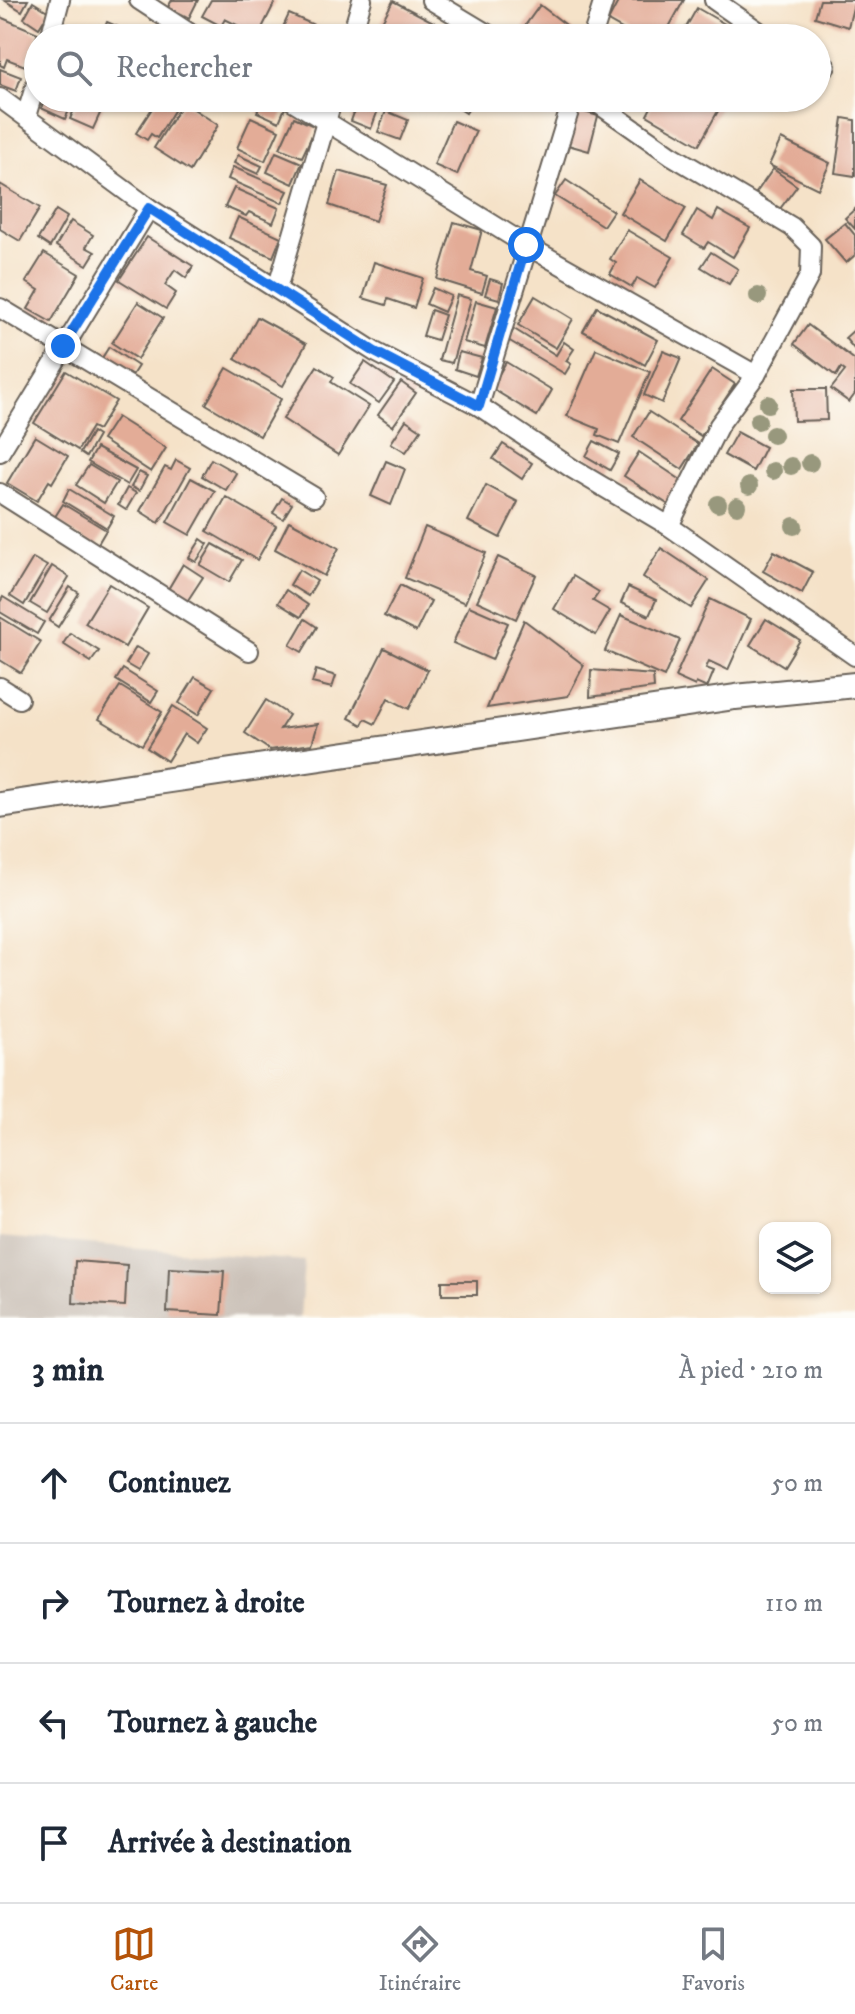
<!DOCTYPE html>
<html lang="fr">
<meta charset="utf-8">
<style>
body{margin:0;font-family:"IM FELL DW Pica",serif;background:#f2f2f3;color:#1f2937}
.controls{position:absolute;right:24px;bottom:24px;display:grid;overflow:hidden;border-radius:16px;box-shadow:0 2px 6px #0004}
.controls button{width:72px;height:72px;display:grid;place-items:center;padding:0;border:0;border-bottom:2px solid #e0e1e3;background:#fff;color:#1f2937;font:40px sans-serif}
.stop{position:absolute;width:24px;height:24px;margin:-18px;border:6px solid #1a73e8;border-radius:50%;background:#fff}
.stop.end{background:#1a73e8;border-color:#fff;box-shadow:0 2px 8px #0008}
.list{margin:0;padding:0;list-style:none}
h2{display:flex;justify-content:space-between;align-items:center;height:104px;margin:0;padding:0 32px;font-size:34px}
h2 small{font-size:26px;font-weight:400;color:#747a83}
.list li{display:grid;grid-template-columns:52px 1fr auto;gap:24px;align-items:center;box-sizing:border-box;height:120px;padding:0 32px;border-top:2px solid #e0e1e3}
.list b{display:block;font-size:30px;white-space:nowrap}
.list em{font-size:26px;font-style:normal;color:#747a83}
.icon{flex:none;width:44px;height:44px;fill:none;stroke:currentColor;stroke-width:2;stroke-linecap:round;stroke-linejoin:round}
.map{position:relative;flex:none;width:855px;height:1318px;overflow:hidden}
.search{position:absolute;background:#fff;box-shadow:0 2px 6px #0004;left:24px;right:24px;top:24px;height:88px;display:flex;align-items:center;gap:20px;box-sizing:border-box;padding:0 28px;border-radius:44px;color:#747a83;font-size:30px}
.sheet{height:584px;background:#fff}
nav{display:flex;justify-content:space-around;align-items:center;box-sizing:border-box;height:112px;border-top:2px solid #e0e1e3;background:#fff;font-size:22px;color:#747a83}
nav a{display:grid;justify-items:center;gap:4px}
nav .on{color:#b45309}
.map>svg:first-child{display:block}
.industrial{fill:#ccc2b9}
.building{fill:#e3ac97}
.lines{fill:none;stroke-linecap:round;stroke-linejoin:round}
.minor-casing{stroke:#686158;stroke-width:22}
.tertiary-casing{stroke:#686158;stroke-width:28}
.minor{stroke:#fff;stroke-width:18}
.tertiary{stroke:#fff;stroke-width:24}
.tree{fill:#98987d}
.route{stroke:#1a73e8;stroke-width:10}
</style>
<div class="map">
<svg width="855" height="1318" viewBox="0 0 855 1318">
<rect width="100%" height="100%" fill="#fdfcf7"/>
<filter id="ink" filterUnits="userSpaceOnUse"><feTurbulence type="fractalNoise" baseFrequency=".0125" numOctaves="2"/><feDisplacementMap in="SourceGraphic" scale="16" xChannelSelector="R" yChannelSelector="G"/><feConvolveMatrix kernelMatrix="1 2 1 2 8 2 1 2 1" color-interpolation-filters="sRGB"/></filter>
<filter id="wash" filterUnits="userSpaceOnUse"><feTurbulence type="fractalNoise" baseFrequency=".006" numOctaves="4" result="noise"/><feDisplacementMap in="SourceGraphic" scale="32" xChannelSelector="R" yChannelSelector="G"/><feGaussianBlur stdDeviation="1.8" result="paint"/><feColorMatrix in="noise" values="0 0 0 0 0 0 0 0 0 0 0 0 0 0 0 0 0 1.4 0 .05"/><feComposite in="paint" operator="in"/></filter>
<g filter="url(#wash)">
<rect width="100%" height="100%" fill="#f5e2c8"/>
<polygon class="industrial" points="0,1237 304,1261 300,1318 0,1318"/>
<g id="blocks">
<g class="building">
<polygon points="4,0 28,0 22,11"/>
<polygon points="172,0 198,0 189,18 168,7"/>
<polygon points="211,0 276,0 257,38 233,38 239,26 225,19 221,26 202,16"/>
<polygon points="619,0 684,0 663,38 638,38 608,21"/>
<polygon points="820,0 855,0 848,27 815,17"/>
<polygon points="393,1 441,26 435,38 373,38"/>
<polygon points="33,2 49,12 39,28 24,18"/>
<polygon points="540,5 574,31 568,38 525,38 519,34"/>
<polygon points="697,8 744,35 742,38 680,38"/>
<polygon points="289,14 323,29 319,38 278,38"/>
<polygon points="0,17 38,33 25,66 7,59 4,67 0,65"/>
<polygon points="107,22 130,32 128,38 100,38"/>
<polygon points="327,29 345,35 344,38 324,38"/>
<polygon points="0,69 21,77 16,91 0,85"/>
<polygon points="46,98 75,98 65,119 41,108"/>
<polygon points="79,98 103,107 93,129 70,119"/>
<polygon points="88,98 109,98 105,106"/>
<polygon points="159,98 176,98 180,101 157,138 151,134 147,140 136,133"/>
<polygon points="424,98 436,98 431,108 421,103"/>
<polygon points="443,98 475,98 466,113"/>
<polygon points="656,98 711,98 722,104 699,145 647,115"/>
<polygon points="263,99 285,108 279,122 257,112"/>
<polygon points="359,99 379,107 371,129 351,121"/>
<polygon points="183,102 218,125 190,171 154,148"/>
<polygon points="578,110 598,116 589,151 568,145"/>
<polygon points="386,111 408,120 400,140 378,132"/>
<polygon points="251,117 279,130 265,161 237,148"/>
<polygon points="294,117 316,127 302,157 280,148"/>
<polygon points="843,118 855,120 855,176 835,173"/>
<polygon points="453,121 476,131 457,175 434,165"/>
<polygon points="781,139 830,163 818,189 769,165"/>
<polygon points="276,152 302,163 293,184 267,172"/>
<polygon points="238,155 262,166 258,174 234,163"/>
<polygon points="233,167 288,191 282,203 228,179"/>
<polygon points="773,169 797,186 779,210 756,193"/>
<polygon points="339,171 387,185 375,221 329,205"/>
<polygon points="566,180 613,211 603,226 555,196"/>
<polygon points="640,180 686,208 667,241 620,213"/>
<polygon points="0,184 40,208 20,241 0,229"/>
<polygon points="234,188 279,208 273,223 249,212 246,216 225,207"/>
<polygon points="855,209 855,229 845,218"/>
<polygon points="56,210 67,217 50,247 38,239"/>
<polygon points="697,210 713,220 718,210 750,228 733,257 708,242 704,248 683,235"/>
<polygon points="238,217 281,237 273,257 229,238"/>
<polygon points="71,221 93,235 86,247 95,252 87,265 56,246"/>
<polygon points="454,222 482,230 471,271 487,276 482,293 437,279"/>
<polygon points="845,223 855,235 855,255 846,263 825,239"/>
<polygon points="627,230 673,257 655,288 637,278 632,287 610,274 616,263 610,259"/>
<polygon points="147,237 193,266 186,278 175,270 165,285 176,293 166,309 119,280"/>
<polygon points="711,252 738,269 729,284 701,267"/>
<polygon points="44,253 79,274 51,322 28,309 39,290 26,282"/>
<polygon points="374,262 423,278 414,308 388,299 386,305 363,298"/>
<polygon points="490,279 503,283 499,299 485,295"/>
<polygon points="433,288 451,296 444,312 426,304"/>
<polygon points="457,295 471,299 452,363 439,360"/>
<polygon points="535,296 573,319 556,348 518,325"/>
<polygon points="476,301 497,307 485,348 464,342"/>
<polygon points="138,302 163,318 137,359 112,343"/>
<polygon points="597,307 658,340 645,365 583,331"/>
<polygon points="431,310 445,315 437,340 423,336"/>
<polygon points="257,317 306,344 283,386 235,359"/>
<polygon points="808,325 855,360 855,394 849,402 831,389 845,371 841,368 836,376 794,344"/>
<polygon points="514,329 556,355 564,342 574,349 566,361 571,364 565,374 508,340"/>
<polygon points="855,329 855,350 845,338"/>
<polygon points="109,347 138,366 129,380 100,361"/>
<polygon points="596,349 650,372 619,444 597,435 599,429 567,416"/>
<polygon points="663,351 681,358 662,403 644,395"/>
<polygon points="459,352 482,358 476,376 455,369"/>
<polygon points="365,362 394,382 379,403 350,384"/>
<polygon points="506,362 552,390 537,416 491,388"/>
<polygon points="317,366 334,377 331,382 369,406 338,455 283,419"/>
<polygon points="227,368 281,399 260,436 206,404"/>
<polygon points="712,369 735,384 701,436 678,421"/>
<polygon points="66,371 116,401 98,430 92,427 78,450 34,423"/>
<polygon points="401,382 416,393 393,426 378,415"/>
<polygon points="793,389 826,389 827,420 794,421"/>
<polygon points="649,412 698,444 682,469 633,437"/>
<polygon points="117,417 166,448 151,472 102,440"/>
<polygon points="406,420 421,430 406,452 391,443"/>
<polygon points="92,432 98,436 86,457 80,453"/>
<polygon points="737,432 765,447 753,471 724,455"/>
<polygon points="35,436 68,456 52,483 49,481 37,501 7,483"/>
<polygon points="594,441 619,454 610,470 586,456"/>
<polygon points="503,444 532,463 522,479 493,459"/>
<polygon points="96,448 136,470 127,485 88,462"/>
<polygon points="639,452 684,482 669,505 624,476"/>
<polygon points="211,459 236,473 226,490 202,476"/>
<polygon points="176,460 190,468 159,523 140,511 165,467 171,470"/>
<polygon points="386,461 405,469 391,505 371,496"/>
<polygon points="89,465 117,482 104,503 76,485"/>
<polygon points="139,472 147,476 139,491 131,487"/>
<polygon points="191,478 215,491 190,535 167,522"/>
<polygon points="486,485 518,502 500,538 468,521"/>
<polygon points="127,488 136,493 126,510 118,505"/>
<polygon points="69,489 114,516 107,528 63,501"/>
<polygon points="226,497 276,526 257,560 207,531"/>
<polygon points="282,498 292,504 283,519 273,513"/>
<polygon points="63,504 106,530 96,547 53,520"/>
<polygon points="289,521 339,548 324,576 275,549"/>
<polygon points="425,527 486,553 465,603 405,578"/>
<polygon points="201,539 208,544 196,562 189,558"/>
<polygon points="213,544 242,560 229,582 200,565"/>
<polygon points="661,548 709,580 691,608 643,577"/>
<polygon points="774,551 813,572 802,593 763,571"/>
<polygon points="498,557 536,575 516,619 477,601"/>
<polygon points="33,558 47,566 24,605 10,596"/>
<polygon points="183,564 203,577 186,603 167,591"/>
<polygon points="52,566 69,577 47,613 30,603"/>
<polygon points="299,570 317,581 308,596 290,585"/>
<polygon points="573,576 599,592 593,601 610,611 596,635 554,609"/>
<polygon points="109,584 148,608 125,647 85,623"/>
<polygon points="400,585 431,601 416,632 384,616"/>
<polygon points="70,587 79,593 58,627 49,621"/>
<polygon points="628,587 656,600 649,616 621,603"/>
<polygon points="286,590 308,605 301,617 278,603"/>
<polygon points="3,597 44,622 37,634 0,612 0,602"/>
<polygon points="710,599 751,619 728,670 709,661 706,668 714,671 707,688 696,683 695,686 675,677"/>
<polygon points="469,606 508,623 492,660 453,643"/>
<polygon points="621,615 680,640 664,677 605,651"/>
<polygon points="0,617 41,642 21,673 0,660"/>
<polygon points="305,619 317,627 302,652 290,645"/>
<polygon points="766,619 800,640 784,666 750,645"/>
<polygon points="524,620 584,665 568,696 487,708"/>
<polygon points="70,633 99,651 91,662 63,644"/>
<polygon points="136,647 148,654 138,671 126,664"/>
<polygon points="384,648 428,670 409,709 388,698 375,724 365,719 362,725 349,718"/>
<polygon points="123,669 158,691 151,702 116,680"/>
<polygon points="316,670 336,676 332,688 312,683"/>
<polygon points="591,670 653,675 654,688 590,697"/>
<polygon points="195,677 214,688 198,715 179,703"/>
<polygon points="120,686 162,712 142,745 99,719"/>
<polygon points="266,700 289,715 280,729 318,724 312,744 270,750 245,733"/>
<polygon points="173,706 207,728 197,743 184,734 167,761 147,748"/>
<polygon points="75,1261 127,1265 125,1306 73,1303"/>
<polygon points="169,1268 224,1271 221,1315 167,1312"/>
<rect x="442" y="1281" width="35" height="14"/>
</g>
</g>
</g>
<g filter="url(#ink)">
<use href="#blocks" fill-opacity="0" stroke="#686158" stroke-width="2"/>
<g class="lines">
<g class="minor-casing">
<g id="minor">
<polyline points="139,0 197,38"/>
<polyline points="431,0 494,38"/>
<polyline points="714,0 768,38"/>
<polyline points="50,38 60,0"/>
<polyline points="351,38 362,0"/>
<polyline points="592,38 604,0"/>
<polyline points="817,63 826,66"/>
<polyline points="0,98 149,208 375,352 479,406 573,469 669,526 855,656"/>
<polyline points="288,98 526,245 756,375"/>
<polyline points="590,98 671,155 792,227 811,246 810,275 756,375 719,425 669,526"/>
<polyline points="26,116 38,77"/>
<polyline points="277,289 333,98"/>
<polyline points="0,308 314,497"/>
<polyline points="479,406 573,98"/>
<polyline points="0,452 149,208"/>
<polyline points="0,493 249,651"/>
<polyline points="0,687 19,699"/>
</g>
</g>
<g class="tertiary-casing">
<polyline id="tertiary" points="0,805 735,697 855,685"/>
</g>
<use href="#minor" class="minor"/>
<use href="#tertiary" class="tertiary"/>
</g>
<g class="tree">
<circle cx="758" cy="296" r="9"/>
<circle cx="768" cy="404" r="9"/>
<circle cx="758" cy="421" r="9"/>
<circle cx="773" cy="435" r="9"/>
<circle cx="810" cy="463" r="9"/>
<circle cx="791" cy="466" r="9"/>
<circle cx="773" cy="471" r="9"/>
<circle cx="749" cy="486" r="9"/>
<circle cx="718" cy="504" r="9"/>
<circle cx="737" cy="506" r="9"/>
<circle cx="794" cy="526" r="9"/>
</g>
</g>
<g class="lines" filter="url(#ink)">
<polyline class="route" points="63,346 149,208 375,352 479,406 526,245"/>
</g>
</svg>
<div class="controls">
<button><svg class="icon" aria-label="layers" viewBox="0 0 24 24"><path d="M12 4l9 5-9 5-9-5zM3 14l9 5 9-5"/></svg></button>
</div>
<div class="stop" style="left:526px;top:245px"></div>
<div class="stop end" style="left:63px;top:346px"></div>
<div class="search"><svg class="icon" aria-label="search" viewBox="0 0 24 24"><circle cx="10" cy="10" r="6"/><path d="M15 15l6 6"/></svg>Rechercher</div>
</div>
<section class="sheet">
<h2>3 min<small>À pied · 210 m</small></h2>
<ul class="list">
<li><svg class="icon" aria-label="ahead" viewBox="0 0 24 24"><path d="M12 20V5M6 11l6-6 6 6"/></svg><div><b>Continuez</b></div><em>50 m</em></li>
<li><svg class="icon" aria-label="right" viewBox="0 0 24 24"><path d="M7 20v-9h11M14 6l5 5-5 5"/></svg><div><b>Tournez à droite</b></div><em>110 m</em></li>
<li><svg class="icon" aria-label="left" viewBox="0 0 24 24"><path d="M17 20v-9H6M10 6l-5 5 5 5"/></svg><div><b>Tournez à gauche</b></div><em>50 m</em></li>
<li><svg class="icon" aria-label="arrive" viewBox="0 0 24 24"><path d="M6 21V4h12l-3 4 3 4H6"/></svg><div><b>Arrivée à destination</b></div></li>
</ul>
</section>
<nav>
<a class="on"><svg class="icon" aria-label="map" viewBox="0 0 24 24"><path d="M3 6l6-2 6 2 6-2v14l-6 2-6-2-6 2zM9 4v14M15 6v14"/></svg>Carte</a>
<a><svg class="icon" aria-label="directions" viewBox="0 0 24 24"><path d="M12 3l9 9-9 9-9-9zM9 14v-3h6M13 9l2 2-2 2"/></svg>Itinéraire</a>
<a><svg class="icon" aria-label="saved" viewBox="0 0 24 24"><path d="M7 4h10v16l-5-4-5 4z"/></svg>Favoris</a>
</nav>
